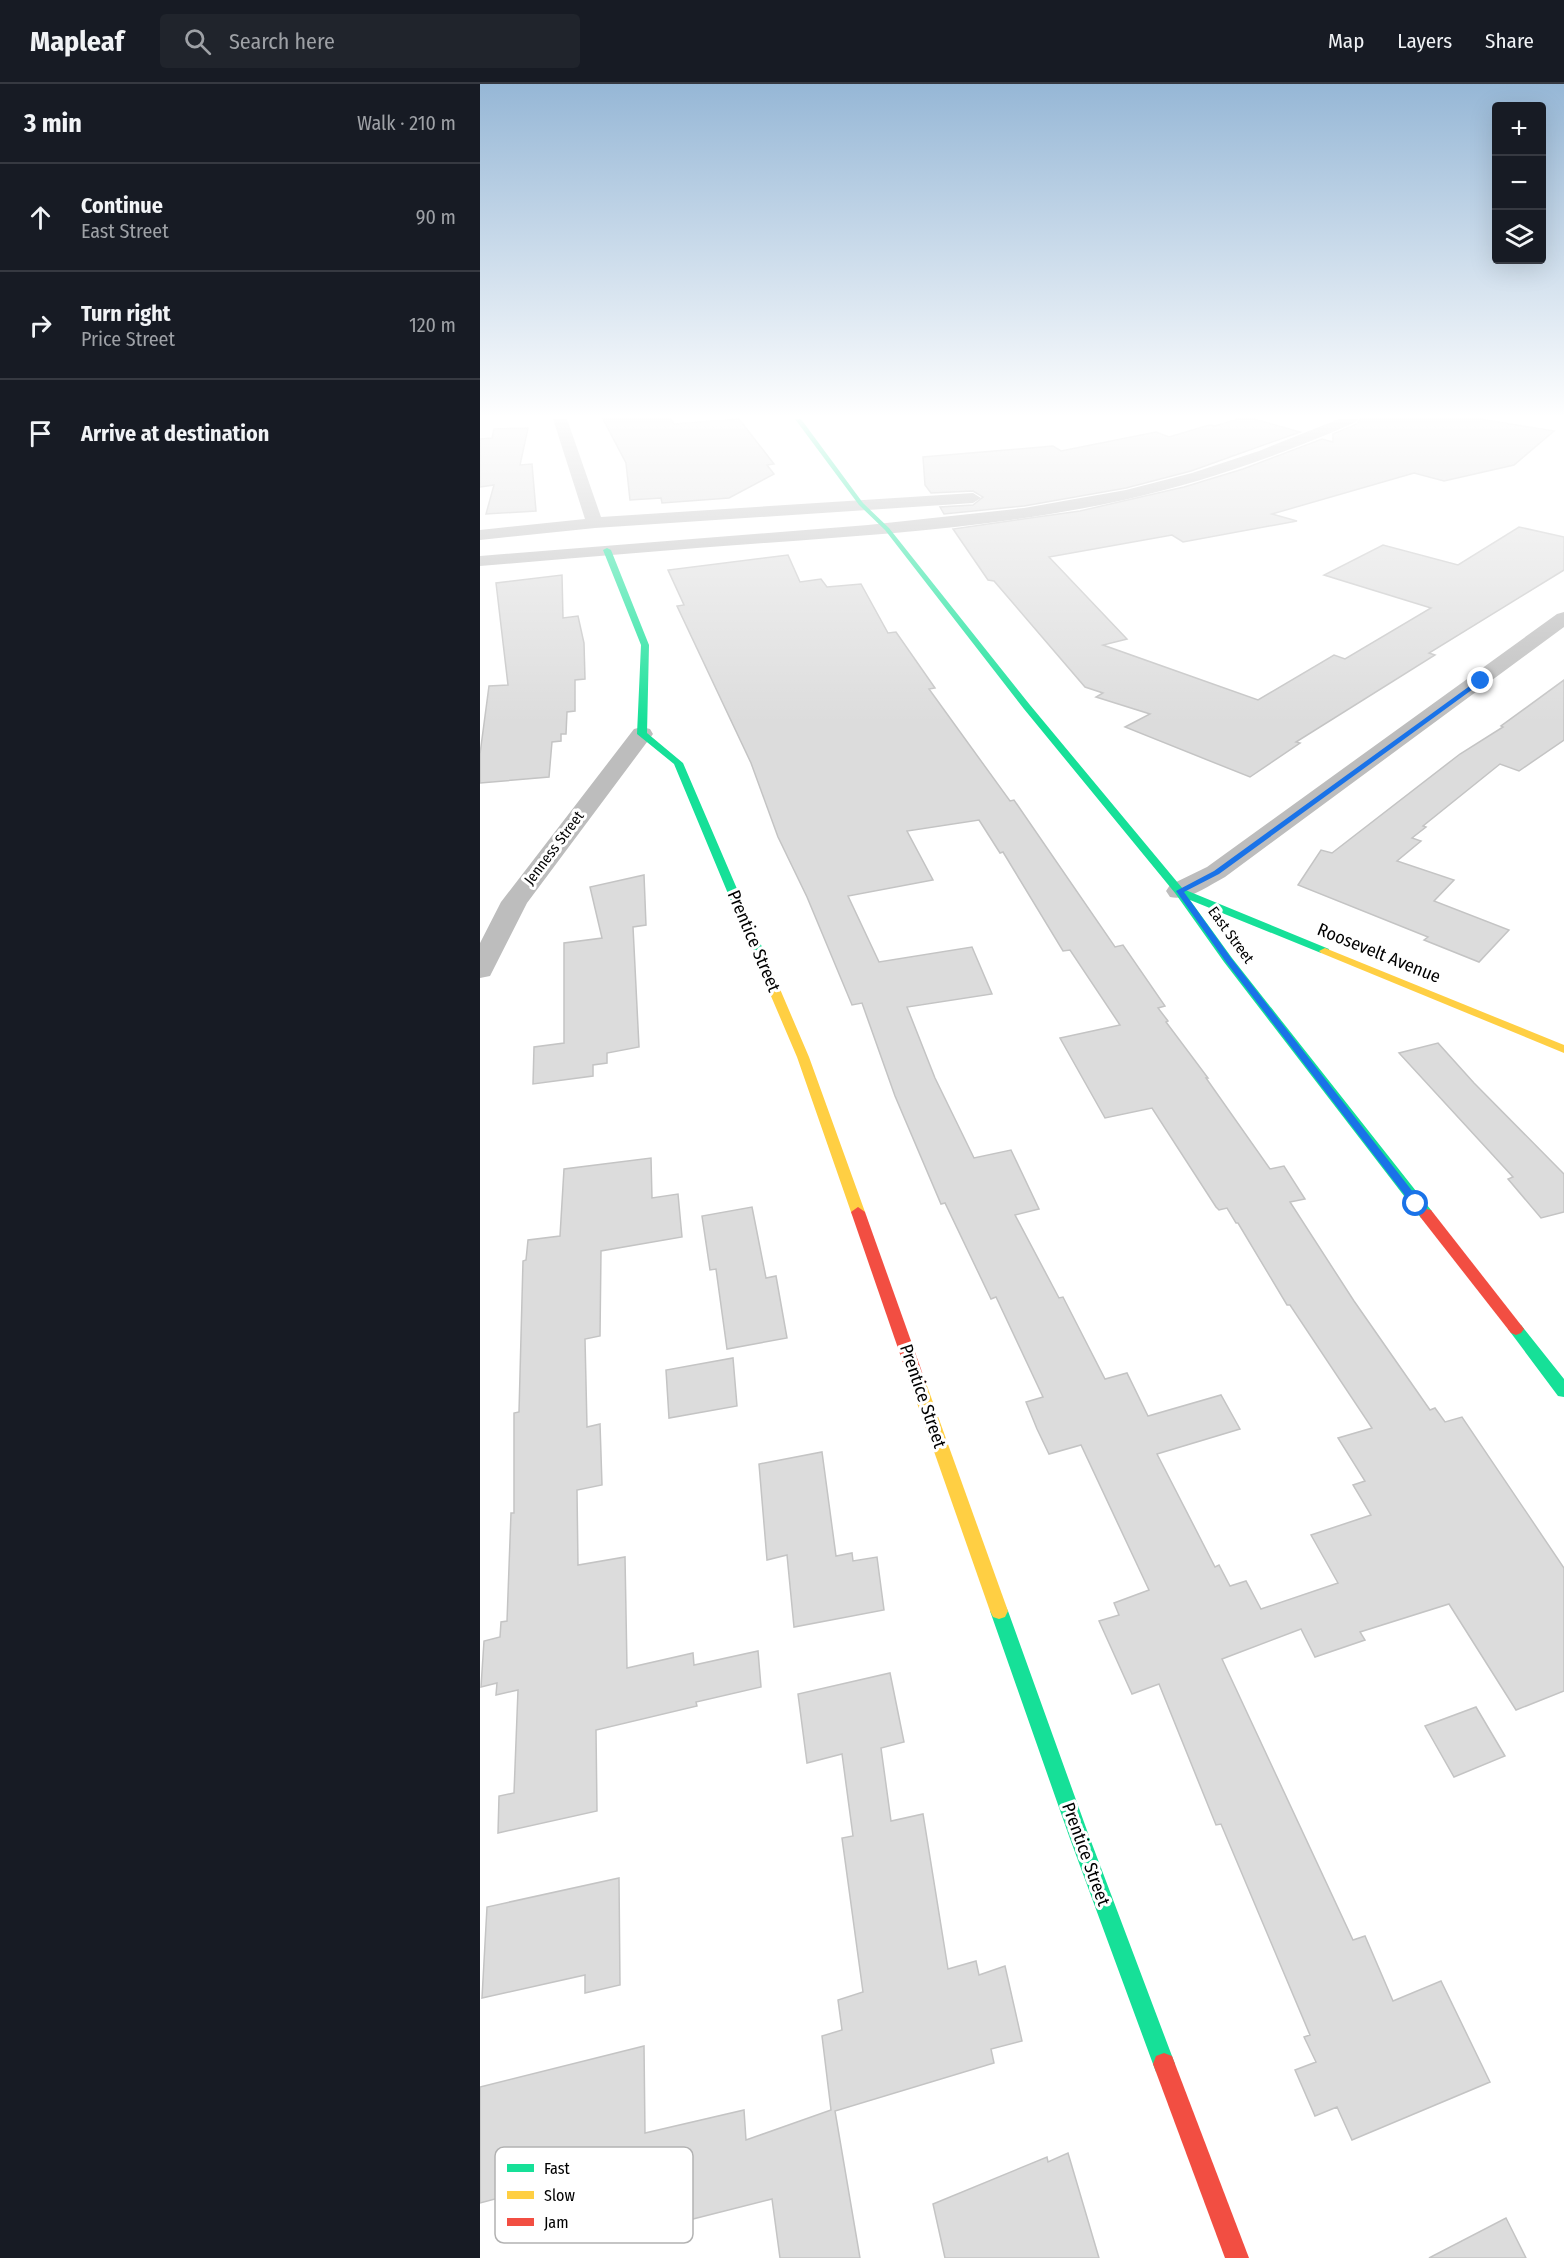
<!DOCTYPE html>
<meta charset="utf-8">
<style>
body{margin:0;font-family:"Fira Sans Condensed",sans-serif;background:#20242c;color:#f1f3f6}
.controls{position:absolute;right:18px;top:18px;display:grid;overflow:hidden;border-radius:6px;box-shadow:0 6px 24px #0002}
.controls button{width:54px;height:54px;display:grid;place-items:center;padding:0;border:0;border-bottom:2px solid #363941;background:#171b24;color:#f1f3f6;font:30px sans-serif}
.stop{position:absolute;width:18px;height:18px;margin:-14px;border:4px solid #1a73e8;border-radius:50%;background:#fff}
.stop.end{background:#1a73e8;border-color:#fff;box-shadow:0 2px 6px #0008}
.list{margin:0;padding:0;list-style:none}
h2{display:flex;justify-content:space-between;align-items:center;height:78px;margin:0;padding:0 24px;font-size:26px}
h2 small{font-size:20px;font-weight:400;color:#9ea1a6}
.list li{display:grid;grid-template-columns:39px 1fr auto;gap:18px;align-items:center;box-sizing:border-box;height:108px;padding:0 24px;border-top:2px solid #363941}
.list b{display:block;font-size:22px;white-space:nowrap}
.list p{margin:0;font-size:20px;white-space:nowrap;color:#9ea1a6}
.list em{font-size:20px;font-style:normal;color:#9ea1a6}
.icon{flex:none;width:33px;height:33px;fill:none;stroke:currentColor;stroke-width:2;stroke-linecap:round;stroke-linejoin:round}
.map{position:relative;flex:none;width:1084px;height:2174px;overflow:hidden}
header{display:flex;align-items:center;gap:36px;box-sizing:border-box;height:84px;padding:0 30px;background:#171b24;border-bottom:2px solid #363941}
header strong{font-size:28px}
nav{display:flex;gap:33px;margin-inline-start:auto;font-size:21px}
.search{width:420px;height:54px;background:#20242c;display:flex;align-items:center;gap:15px;box-sizing:border-box;padding:0 21px;border-radius:6px;color:#9ea1a6;font-size:22px}
main{display:flex}
aside{flex:1;background:#171b24}
.map>svg:first-child{display:block}
.building{fill:#dcdcdc;stroke:#c4c4c4;stroke-width:1.5;fill-rule:evenodd}
.lines{fill:none;stroke-linecap:round;stroke-linejoin:round}
.street{fill:#bdbdbd;fill-rule:evenodd}
.fast{fill:#16e098;fill-rule:evenodd}
.slow{fill:#ffcf43;fill-rule:evenodd}
.jam{fill:#f24e42;fill-rule:evenodd}
.route{fill:#1a73e8}
.labels{text-anchor:middle;dominant-baseline:central;stroke-width:6;stroke-linejoin:round;paint-order:stroke}
.far-street-label{font-size:15px;fill:#000;stroke:#fff}
.street-label{font-size:18px;fill:#000;stroke:#fff}
.key{fill:#fff;stroke:#b2b2b2;stroke-width:1.5}
.key-label{font-size:16px;fill:#000}
</style>
<header>
<strong>Mapleaf</strong>
<div class="search"><svg class="icon" aria-label="search" viewBox="0 0 24 24"><circle cx="10" cy="10" r="6"/><path d="M15 15l6 6"/></svg>Search here</div>
<nav><a>Map</a><a>Layers</a><a>Share</a></nav>
</header>
<main>
<aside>
<h2>3 min<small>Walk · 210 m</small></h2>
<ul class="list">
<li><svg class="icon" aria-label="ahead" viewBox="0 0 24 24"><path d="M12 20V5M6 11l6-6 6 6"/></svg><div><b>Continue</b><p>East Street</p></div><em>90 m</em></li>
<li><svg class="icon" aria-label="right" viewBox="0 0 24 24"><path d="M7 20v-9h11M14 6l5 5-5 5"/></svg><div><b>Turn right</b><p>Price Street</p></div><em>120 m</em></li>
<li><svg class="icon" aria-label="arrive" viewBox="0 0 24 24"><path d="M6 21V4h12l-3 4 3 4H6"/></svg><div><b>Arrive at destination</b></div></li>
</ul>
</aside>
<div class="map">
<svg width="1084" height="2174" viewBox="0 0 1084 2174">
<rect width="100%" height="100%" fill="#fff"/>
<g class="building">
<polygon points="123,335 191,335 194,340 259,335 294,380 287,381 294,390 249,414 182,419 181,414 150,416 146,379"/>
<polygon points="758,335 774,335 820,348 711,387 646,404 544,422 464,430 460,423 493,421 503,413 493,407 451,409 445,401 443,373 573,362 581,367 676,348 689,353 729,341 735,342"/>
<polygon points="880,335 1000,335 1074,347 1034,381 964,397 934,389 792,430 817,437 703,458 692,451 569,473 647,555 623,561 778,616 854,571 865,575 951,524 844,491 903,461 978,481 1039,443 1084,453 1084,486 949,569 955,571 816,658 820,659 770,693 645,643 670,630 616,613 623,609 605,603 514,497 508,496 473,445 600,427 704,403 763,385 842,355 853,358 853,350 877,340"/>
<polygon points="48,344 40,381 52,380 56,427 6,430 14,401 0,403 0,355 12,354 14,345"/>
<path d="M308,471L320,498L341,495L347,503L381,500L408,549L416,548L455,604L449,605L530,717L534,716L635,863L643,861L685,922L678,924L688,937L686,938L728,994H726L790,1085L804,1082L825,1115L810,1118L874,1217L950,1326L955,1324L965,1338L982,1333L1084,1484V1607L1036,1626L969,1520L880,1548L885,1556L835,1573L821,1545L742,1575L873,1856L885,1852L913,1917L961,1897L1010,1998L872,2056L857,2023L835,2032L815,1986L836,1978L824,1953L830,1951L741,1740L736,1741L679,1600L652,1610L619,1537L639,1531L634,1519L669,1506L601,1361L569,1370L557,1345L546,1318L563,1313L516,1213L511,1215L465,1119L461,1120L415,1012L382,919L372,921L327,813L298,753L271,679L197,522L204,521L188,486ZM499,736L520,769L523,768L583,867L590,866L640,941L580,954L625,1034L672,1024L736,1123L739,1126L747,1124L756,1139H758L807,1221H810L892,1344L858,1354L885,1397L873,1401L891,1431L831,1451L858,1499L781,1525L766,1497L750,1502L739,1481L735,1483L677,1370L760,1345L741,1311L668,1332L647,1289L625,1295L583,1213L579,1214L535,1131L559,1125L531,1066L494,1074L455,994L427,923L512,910L492,863L399,878L368,812L453,796L427,747Z"/>
<polygon points="82,491 83,534 98,532 104,559 105,595 95,596 95,627 87,628 86,650 81,650 81,657 72,658 69,693 0,699 0,670 9,602 28,601 16,499"/>
<polygon points="1084,596 1084,656 1039,687 1020,680 943,742 946,743 932,754 941,757 917,777 974,796 954,817 1029,846 999,878 944,856 948,853 818,801 841,766 852,769 980,670 1023,643 1021,642"/>
<polygon points="164,791 166,841 153,843 159,963 127,969 127,979 113,981 113,992 53,1000 54,963 84,959 84,859 122,854 110,803"/>
<polygon points="958,959 994,999 1084,1090 1084,1128 1061,1134 1028,1095 1033,1093 919,969"/>
<polygon points="171,1074 172,1114 198,1110 202,1153 121,1167 120,1252 105,1255 107,1343 120,1340 122,1401 97,1406 98,1481 145,1473 147,1584 213,1569 214,1581 278,1567 281,1603 216,1618 217,1622 116,1646 117,1727 18,1749 19,1712 34,1709 38,1606 16,1611 17,1599 1,1603 4,1557 20,1553 21,1538 27,1537 31,1429 34,1429 34,1329 39,1328 43,1177 46,1176 48,1156 80,1152 84,1085"/>
<polygon points="272,1123 286,1194 296,1192 307,1254 247,1265 236,1185 230,1186 222,1132"/>
<polygon points="253,1274 257,1322 189,1334 186,1286"/>
<polygon points="342,1368 356,1472 372,1469 373,1477 397,1473 404,1526 314,1543 307,1471 287,1476 279,1380"/>
<polygon points="410,1589 424,1658 401,1664 411,1737 443,1730 468,1885 496,1877 499,1891 525,1882 542,1957 511,1965 514,1979 355,2027 380,2174 300,2174 292,2115 209,2136 208,2085 126,2106 125,2086 0,2119 0,2003 164,1962 165,2049 264,2026 266,2056 351,2026 342,1952 362,1946 358,1916 383,1908 362,1754 373,1752 362,1670 327,1679 318,1610"/>
<polygon points="996,1623 1025,1672 974,1693 945,1642"/>
<polygon points="139,1794 140,1901 105,1909 105,1891 2,1914 7,1823"/>
<polygon points="588,2069 619,2174 465,2174 453,2120 567,2073 568,2078"/>
<polygon points="1026,2134 1046,2174 949,2174"/>
</g>
<g class="lines">
<g class="street">
<polygon points="73,335 87,335 121,433 493,409 501,414 493,419 115,444 0,456 0,446 105,435"/>
<path d="M859,335H878L876,338C801,371 724,398 644,416C526,442 405,450 285,459C190,466 95,474 0,482V472L388,441L544,424L646,406L712,389L779,367Z"/>
<path d="M1084,528V543L745,793C728,802 709,817 690,813L686,807L690,801L727,783L1077,530Z"/>
<polygon points="162,643 170,645 173,650 47,819 10,892 0,894 0,859 21,818 154,645"/>
</g>
<g class="fast">
<polygon points="315,335 321,335 383,419 409,444 550,621 703,805 849,865 849,869 841,869 710,816 752,874 951,1126 953,1130 951,1134 941,1134 744,878 695,809 544,625 405,446 379,421"/>
<polygon points="127,464 131,466 169,561 167,649 203,679 291,884 289,886 281,886 279,884 194,680 157,650 161,561 123,466"/>
<polygon points="1036,1239 1041,1241 1084,1295 1084,1313 1078,1312 1031,1249 1028,1245 1031,1241"/>
<polygon points="519,1519 525,1521 528,1527 609,1752 695,1980 692,1988 684,1991 676,1988 673,1980 589,1752 510,1527 513,1521"/>
</g>
<g class="slow">
<polygon points="845,864 1084,961 1084,969 841,869 839,867"/>
<polygon points="285,881 291,884 329,973 385,1128 383,1132 373,1132 371,1128 317,973 279,884"/>
<polygon points="438,1293 444,1295 446,1299 528,1527 525,1533 519,1535 513,1533 510,1527 430,1299 432,1295"/>
</g>
<g class="jam">
<polygon points="378,1123 385,1128 446,1299 444,1303 438,1305 432,1303 430,1299 371,1128"/>
<polygon points="946,1125 951,1126 1041,1241 1044,1245 1041,1249 1036,1251 1031,1249 941,1134 939,1130 941,1126"/>
<polygon points="684,1969 692,1972 769,2174 745,2174 673,1980 676,1972"/>
</g>
</g>
<linearGradient id="sky" x2="0" y2="1"><stop stop-color="#96b7d6"/><stop offset="0.52" stop-color="#fff"/><stop offset="1" stop-color="#fff" stop-opacity="0"/></linearGradient>
<rect width="1084" height="639" fill="url(#sky)"/>
<polygon class="route" points="998,596 1004,597 739,790 704,808 751,874 940,1117 940,1122 933,1122 746,878 696,807 734,787"/>
<g class="labels">
<g class="far-street-label">
<text transform="translate(74 764) rotate(-53)">Jenness Street</text>
<text transform="translate(751 851) rotate(54)">East Street</text>
</g>
<g class="street-label">
<text transform="translate(274 857) rotate(67)">Prentice Street</text>
<text transform="translate(899 869) rotate(22)">Roosevelt Avenue</text>
<text transform="translate(443 1312) rotate(71)">Prentice Street</text>
<text transform="translate(606 1770) rotate(70)">Prentice Street</text>
</g>
</g>
<rect x="15" y="2063" width="198" height="96" rx="9" class="key"/>
<rect x="27" y="2080" width="27" height="8" fill="#16e098"/>
<rect x="27" y="2107" width="27" height="8" fill="#ffcf43"/>
<rect x="27" y="2134" width="27" height="8" fill="#f24e42"/>
<g class="key-label">
<text x="64" y="2090">Fast</text>
<text x="64" y="2117">Slow</text>
<text x="64" y="2144">Jam</text>
</g>
</svg>
<div class="controls">
<button>+</button>
<button>−</button>
<button><svg class="icon" aria-label="layers" viewBox="0 0 24 24"><path d="M12 4l9 5-9 5-9-5zM3 14l9 5 9-5"/></svg></button>
</div>
<div class="stop" style="left:936px;top:1120px"></div>
<div class="stop end" style="left:1001px;top:597px"></div>
</div>
</main>
